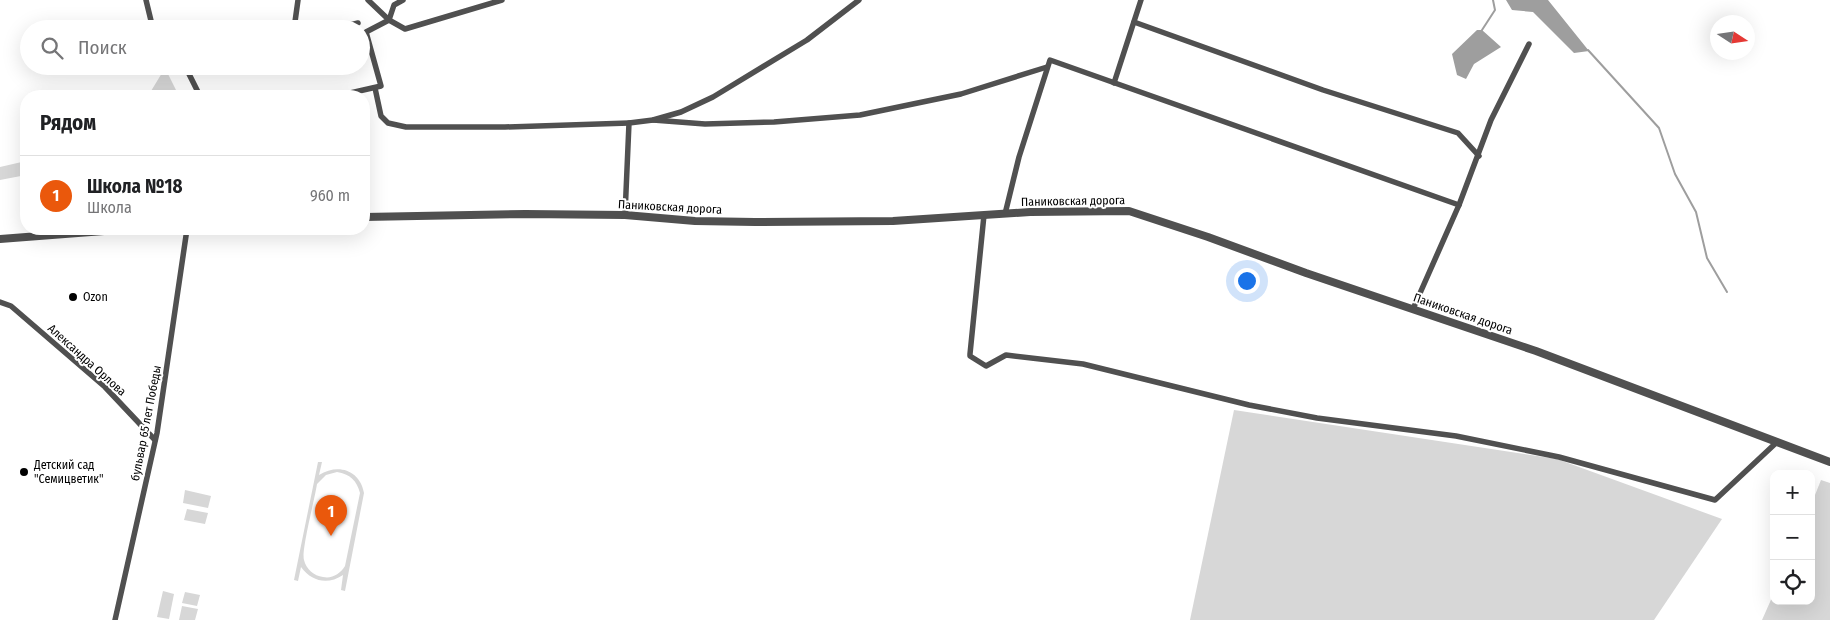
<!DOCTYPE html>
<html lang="ru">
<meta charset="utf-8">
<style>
body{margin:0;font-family:"Fira Sans Condensed",sans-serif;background:#f2f2f2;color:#202124}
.controls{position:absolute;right:15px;bottom:15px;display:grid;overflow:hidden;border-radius:10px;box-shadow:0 5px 20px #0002}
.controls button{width:45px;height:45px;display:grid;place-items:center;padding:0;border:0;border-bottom:1px solid #e0e0e0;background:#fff;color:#202124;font:25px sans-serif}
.compass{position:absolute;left:1710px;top:15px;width:45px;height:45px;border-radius:50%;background:#fff;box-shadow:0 5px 20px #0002;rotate:102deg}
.you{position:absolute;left:1246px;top:280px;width:18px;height:18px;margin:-12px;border:4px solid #fff;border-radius:50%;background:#1a73e8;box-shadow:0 0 0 8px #1a73e833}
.badge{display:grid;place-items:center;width:32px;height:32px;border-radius:50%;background:#ea580c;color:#fff;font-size:16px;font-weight:700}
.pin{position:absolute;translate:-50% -41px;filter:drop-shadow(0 1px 2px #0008)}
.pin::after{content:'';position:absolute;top:26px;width:18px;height:15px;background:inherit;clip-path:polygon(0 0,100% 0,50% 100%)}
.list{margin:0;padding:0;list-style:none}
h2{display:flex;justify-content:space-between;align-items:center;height:65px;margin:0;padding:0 20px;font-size:21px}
h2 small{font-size:16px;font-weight:400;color:#757577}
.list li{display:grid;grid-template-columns:32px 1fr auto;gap:15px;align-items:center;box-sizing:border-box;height:80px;padding:0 20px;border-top:1px solid #e0e0e0}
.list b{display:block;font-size:19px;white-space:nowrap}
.list p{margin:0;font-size:16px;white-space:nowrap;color:#757577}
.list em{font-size:16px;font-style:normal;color:#757577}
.icon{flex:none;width:28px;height:28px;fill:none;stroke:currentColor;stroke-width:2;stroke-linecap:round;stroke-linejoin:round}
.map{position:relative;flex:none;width:1830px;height:620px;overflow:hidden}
.search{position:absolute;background:#fff;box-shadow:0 5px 20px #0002;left:20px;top:20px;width:350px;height:55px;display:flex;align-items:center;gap:12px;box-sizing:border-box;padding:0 18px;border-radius:28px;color:#757577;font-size:19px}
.panel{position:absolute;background:#fff;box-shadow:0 5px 20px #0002;left:20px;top:90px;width:350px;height:145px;border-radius:20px}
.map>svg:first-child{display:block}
.green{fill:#d7d7d7;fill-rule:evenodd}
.water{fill:#9e9e9e}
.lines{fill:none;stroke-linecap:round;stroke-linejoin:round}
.stream{stroke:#9e9e9e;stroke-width:2}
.minor{stroke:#505050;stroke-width:5.5}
.tertiary{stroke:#505050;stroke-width:8}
.poi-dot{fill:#000;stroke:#fff;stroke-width:2}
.labels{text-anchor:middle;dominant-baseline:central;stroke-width:4;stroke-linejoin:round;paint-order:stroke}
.street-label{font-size:12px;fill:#000;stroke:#fff}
.poi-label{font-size:12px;fill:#000;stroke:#fff;text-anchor:start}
</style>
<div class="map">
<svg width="1830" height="620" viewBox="0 0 1830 620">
<rect width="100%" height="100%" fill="#fff"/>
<g class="green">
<polygon points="165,68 179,96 147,96 148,96"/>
<polygon points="26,161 26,175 0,180 0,167"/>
<polygon points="1234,410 1557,459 1722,519 1654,620 1190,620"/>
<path d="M318,462H322L319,475C338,463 360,470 364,493L345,591L341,590L343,575C328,585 312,582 301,567L298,581L294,580ZM337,472C350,474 357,481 360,493L345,566C340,574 332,579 323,577C314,576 306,569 304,560C301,551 315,498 317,484L326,475Z"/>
<polygon points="1821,480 1830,483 1830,620 1762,620 1774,593 1774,601 1811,601 1811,505"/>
<polygon points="185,490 211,496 208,508 183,503"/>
<polygon points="187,509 208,513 205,524 184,520"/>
<polygon points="163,591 174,594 169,619 157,617"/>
<polygon points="185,592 200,595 197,606 182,603"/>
<polygon points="182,606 198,609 195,620 179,620"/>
</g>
<g class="water">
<polygon points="1506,0 1548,0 1589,51 1574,53 1533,12 1512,10"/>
<polygon points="1477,30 1482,30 1501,47 1474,64 1466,79 1457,75 1452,54"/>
</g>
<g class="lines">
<g class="stream">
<polyline points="1482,30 1495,10 1493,0"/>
<polyline points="1588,50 1659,128 1675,174 1696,212 1707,258 1727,292"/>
</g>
<g class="minor">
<polyline points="146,0 153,29"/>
<polyline points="403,0 394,5 389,20 405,29 502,0"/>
<polyline points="1134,22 1323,90 1458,133 1479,156"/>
<polyline points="294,29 298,0"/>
<polyline points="334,29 358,23"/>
<polyline points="185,66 200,96"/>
<polyline points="1114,83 1141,0"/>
<polyline points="375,88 381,116 388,123 406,127 505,127 629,123"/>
<polyline points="337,96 381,86 366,32 389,20 368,0"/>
<polyline points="653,120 705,124 774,122 860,115 961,94 1047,67"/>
<polyline points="1005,214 1019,157 1050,60 1459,205"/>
<polyline points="625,215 629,123 653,120 681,112 713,97 807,40 859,0"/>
<polyline points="984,215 970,354 970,356 986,366 1006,355 1083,364 1249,405 1317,418 1456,436 1559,457 1715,500 1777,442"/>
<polyline points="0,302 11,306 105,387 155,440"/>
<polyline points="1413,309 1459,205 1491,120 1529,44"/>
<polyline points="115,620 157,433 187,229"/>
</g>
<g class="tertiary">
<polyline points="364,217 525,214 625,215 695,221 755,222 893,221 1030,212 1129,211 1208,237 1306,273 1536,351 1830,462"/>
<polyline points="0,239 130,229"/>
</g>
</g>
<g class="poi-dot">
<circle cx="73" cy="297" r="5"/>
<circle cx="24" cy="472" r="5"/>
</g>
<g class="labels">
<g class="street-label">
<text transform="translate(1073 201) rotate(-1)">Паниковская дорога</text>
<text transform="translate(670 207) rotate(3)">Паниковская дорога</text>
<text transform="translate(1463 314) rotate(19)">Паниковская дорога</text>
<text transform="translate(87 360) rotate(42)">Александра Орлова</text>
<text transform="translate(146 423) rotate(-79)">бульвар 65 лет Победы</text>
</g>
<g class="poi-label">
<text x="83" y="297">Ozon</text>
<text x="34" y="465">Детский сад<tspan x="34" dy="14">"Семицветик"</tspan></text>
</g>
</g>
</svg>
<div class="controls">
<button>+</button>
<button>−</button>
<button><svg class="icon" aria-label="locate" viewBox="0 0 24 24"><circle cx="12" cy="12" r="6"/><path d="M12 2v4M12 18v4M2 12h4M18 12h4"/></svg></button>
</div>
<svg class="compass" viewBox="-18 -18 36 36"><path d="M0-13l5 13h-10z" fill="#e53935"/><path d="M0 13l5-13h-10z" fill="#757577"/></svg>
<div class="you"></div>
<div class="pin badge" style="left:331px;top:536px">1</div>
<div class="search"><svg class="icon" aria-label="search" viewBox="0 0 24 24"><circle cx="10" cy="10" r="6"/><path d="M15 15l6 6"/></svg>Поиск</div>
<section class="panel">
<h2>Рядом<small></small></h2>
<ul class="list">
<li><span class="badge">1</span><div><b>Школа №18</b><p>Школа</p></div><em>960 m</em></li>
</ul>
</section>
</div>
